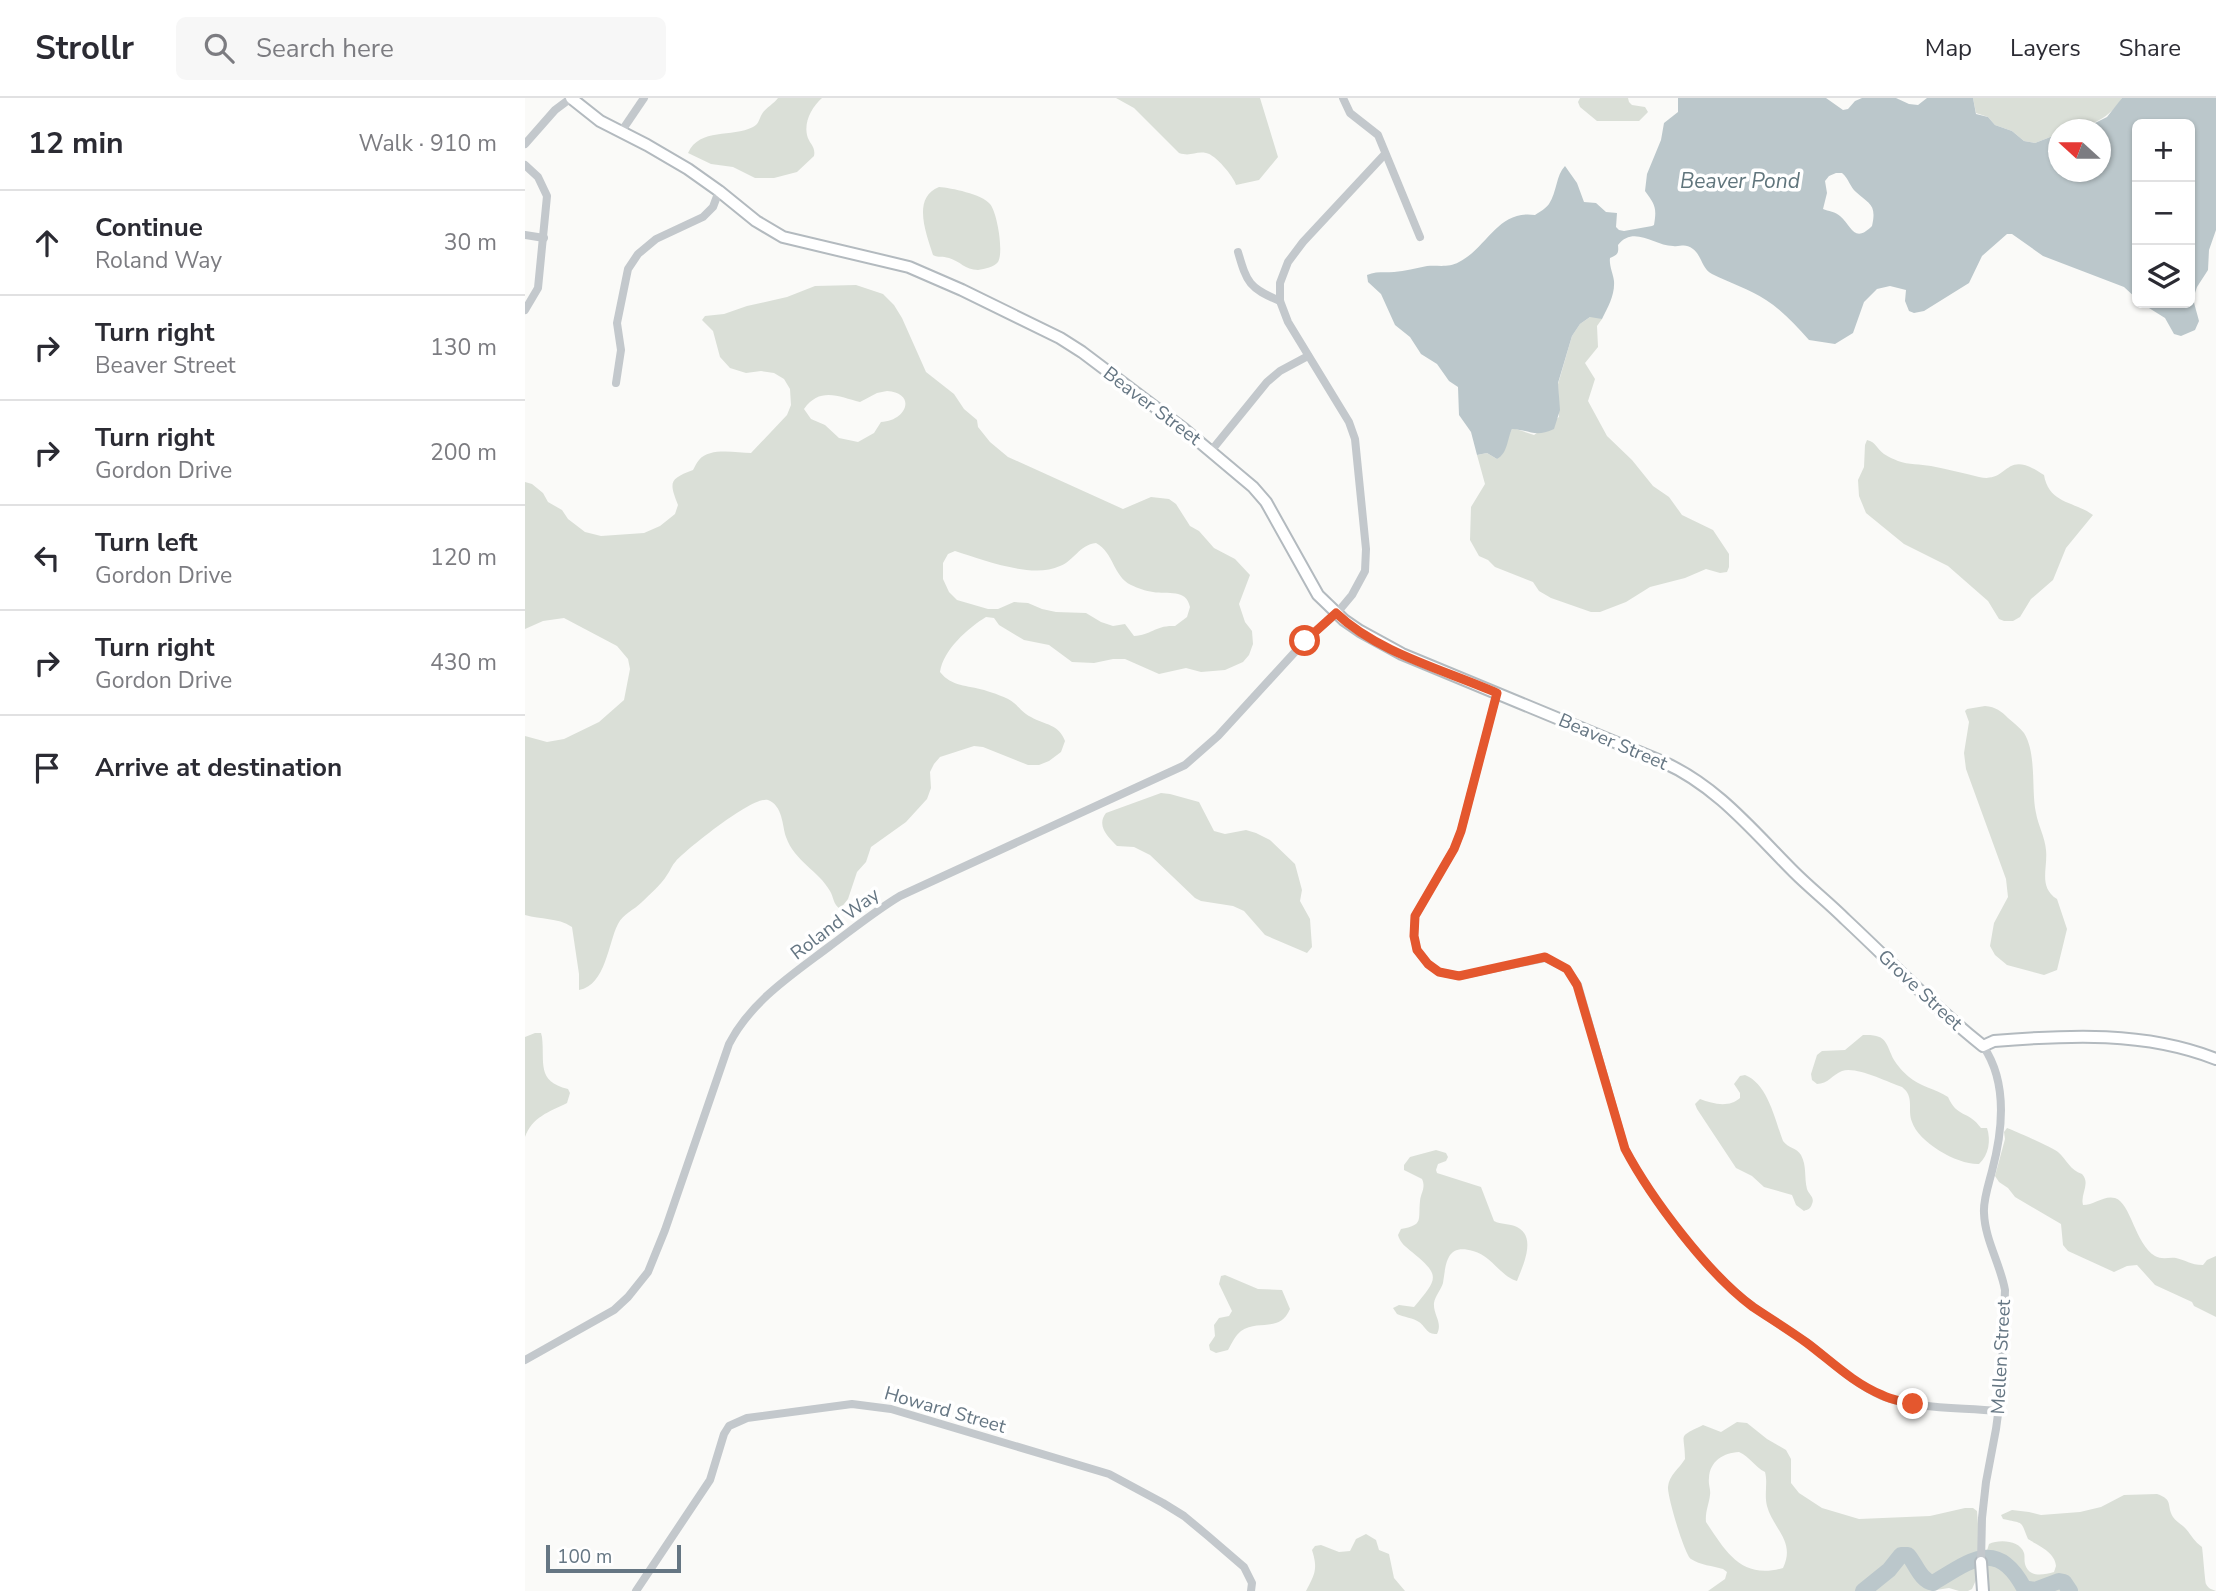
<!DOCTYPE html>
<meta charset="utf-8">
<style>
body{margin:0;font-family:"Nunito Sans",sans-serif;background:#f7f7f7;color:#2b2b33}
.controls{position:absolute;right:21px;top:21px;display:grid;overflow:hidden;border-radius:10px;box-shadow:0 2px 5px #0004}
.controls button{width:63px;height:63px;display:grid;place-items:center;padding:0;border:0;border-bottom:2px solid #e1e1e2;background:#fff;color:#2b2b33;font:35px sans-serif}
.compass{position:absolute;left:1523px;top:21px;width:63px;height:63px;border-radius:50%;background:#fff;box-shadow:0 2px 5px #0004;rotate:291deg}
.scale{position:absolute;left:21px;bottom:18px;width:135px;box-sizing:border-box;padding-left:7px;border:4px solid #657683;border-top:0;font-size:19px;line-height:24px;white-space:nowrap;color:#657683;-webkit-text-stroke:5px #fff;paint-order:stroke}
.stop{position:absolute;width:21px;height:21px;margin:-16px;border:5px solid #e4572e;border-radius:50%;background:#fff}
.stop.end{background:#e4572e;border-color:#fff;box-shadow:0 2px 7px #0008}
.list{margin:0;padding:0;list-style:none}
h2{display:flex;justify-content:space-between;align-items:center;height:91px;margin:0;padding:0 28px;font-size:30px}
h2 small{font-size:23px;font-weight:400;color:#7c7c81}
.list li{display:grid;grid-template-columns:46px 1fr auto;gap:21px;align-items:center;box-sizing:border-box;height:105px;padding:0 28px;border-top:2px solid #e1e1e2}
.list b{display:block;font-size:26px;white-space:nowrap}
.list p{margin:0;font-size:23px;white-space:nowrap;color:#7c7c81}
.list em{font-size:23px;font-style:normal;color:#7c7c81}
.icon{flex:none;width:38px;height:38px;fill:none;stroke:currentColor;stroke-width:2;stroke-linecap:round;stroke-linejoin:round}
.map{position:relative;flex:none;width:1691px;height:1493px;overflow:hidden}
header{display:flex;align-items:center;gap:42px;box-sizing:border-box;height:98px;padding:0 35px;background:#fff;border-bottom:2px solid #e1e1e2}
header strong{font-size:33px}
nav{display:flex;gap:38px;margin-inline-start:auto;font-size:24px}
.search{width:490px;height:63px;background:#f7f7f7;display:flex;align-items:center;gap:18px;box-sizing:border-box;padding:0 24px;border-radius:10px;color:#7c7c81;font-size:26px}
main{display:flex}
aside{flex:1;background:#fff}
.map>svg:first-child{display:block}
.green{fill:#dadfd7;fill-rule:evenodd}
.water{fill:#bbc7cb;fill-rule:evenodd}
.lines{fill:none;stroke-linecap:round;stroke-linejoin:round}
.river{stroke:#bbc7cb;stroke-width:16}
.secondary-casing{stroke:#b3babf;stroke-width:14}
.street{stroke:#c3c8cc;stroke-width:8}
.secondary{stroke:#fff;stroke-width:10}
.route{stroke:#e4572e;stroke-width:9}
.labels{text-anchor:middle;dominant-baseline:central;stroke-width:7;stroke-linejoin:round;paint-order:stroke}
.street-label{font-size:19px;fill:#657683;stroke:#fff}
.water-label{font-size:21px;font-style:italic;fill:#60757c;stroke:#fff}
</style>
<header>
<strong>Strollr</strong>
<div class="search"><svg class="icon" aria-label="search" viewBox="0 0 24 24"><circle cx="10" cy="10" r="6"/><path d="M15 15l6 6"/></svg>Search here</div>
<nav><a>Map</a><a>Layers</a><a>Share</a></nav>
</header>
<main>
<aside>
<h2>12 min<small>Walk · 910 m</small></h2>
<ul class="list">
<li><svg class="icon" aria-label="ahead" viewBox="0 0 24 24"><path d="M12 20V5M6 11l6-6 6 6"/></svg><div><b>Continue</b><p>Roland Way</p></div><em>30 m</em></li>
<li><svg class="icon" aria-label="right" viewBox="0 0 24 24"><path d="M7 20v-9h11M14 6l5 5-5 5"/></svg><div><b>Turn right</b><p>Beaver Street</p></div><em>130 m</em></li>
<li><svg class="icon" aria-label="right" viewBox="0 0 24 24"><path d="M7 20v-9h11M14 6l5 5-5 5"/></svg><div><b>Turn right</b><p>Gordon Drive</p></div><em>200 m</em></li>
<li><svg class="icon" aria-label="left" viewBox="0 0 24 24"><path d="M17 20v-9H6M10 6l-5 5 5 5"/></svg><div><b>Turn left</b><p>Gordon Drive</p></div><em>120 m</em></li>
<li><svg class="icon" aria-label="right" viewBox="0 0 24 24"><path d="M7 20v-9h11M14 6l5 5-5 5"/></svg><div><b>Turn right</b><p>Gordon Drive</p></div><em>430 m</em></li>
<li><svg class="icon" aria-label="arrive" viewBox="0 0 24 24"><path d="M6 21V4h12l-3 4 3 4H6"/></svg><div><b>Arrive at destination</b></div></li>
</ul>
</aside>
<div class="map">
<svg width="1691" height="1493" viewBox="0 0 1691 1493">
<rect width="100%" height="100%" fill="#fafaf8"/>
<g class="green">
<path d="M253,0H297C287,9 279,23 282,37C284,46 291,48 289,58L272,74L249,80H230L208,69L186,66L163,55C175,29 207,40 228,29C234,26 234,21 237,16C241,9 249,6 253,0Z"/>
<path d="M591,0H735L753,59L734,82L711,87C709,79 690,56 681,55C670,53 666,59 654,55L609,10Z"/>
<polygon points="1055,0 1103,0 1104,4 1107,7 1120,9 1123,14 1114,23 1072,23 1055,9 1053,4"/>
<path d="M1448,0H1597C1583,23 1560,31 1534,32L1533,36L1510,45L1499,43L1487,33L1470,27L1463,19L1451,15Z"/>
<path d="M414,89C426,90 457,96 465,106C472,114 479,154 473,164C469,169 460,171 453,172C440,172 435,163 424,160C417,158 414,160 408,157C402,137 386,100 414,89Z"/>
<path d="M331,187L358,196L369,207L377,220L401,274L429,296L439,311L452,322L453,329L465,344L483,359L598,411L626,399L644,401L651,406L665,428L674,433L689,450L710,461L725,477L714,506L720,524L727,533L728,546L724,557L718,564L700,572L676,574L661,570L634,576L600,561H588L569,565L547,564L524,547L499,542L474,527L469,520L461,519C443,530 418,552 415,574C427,589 442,587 459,592C468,595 482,599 489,605C495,610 498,615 506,619C520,627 534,626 540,643L536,654L524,663L514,667H503L458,649L449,648L415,659L409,666L405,674L406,690L402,701L381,724L346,749L341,764L332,774L323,801L315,811C308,806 309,800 305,793C293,772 270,764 261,739C257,727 258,708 243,702C229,697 162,751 151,763C147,767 145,773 142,777C136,787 125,796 117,804C109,812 98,816 93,826C83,845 81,887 54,892V876L47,829C32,819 16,822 0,817V638L22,644L39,641L74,624L99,602L105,571L103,561L92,548L39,520L18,523L0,531V384L7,386L18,395L23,404L37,412L43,421L60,434L76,438L119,435L135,428L150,416L153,407C144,384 144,381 168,372C170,369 171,365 174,362C185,349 211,355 226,355L262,317L266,307L265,291L259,281L249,275L236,273L221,275L205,270L195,259L188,233L177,222L180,218L199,216L222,208L262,199L290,188ZM362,293C392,295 382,323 356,324L349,335L333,344L314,340L300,327L286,321L279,311C295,288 315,299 335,304L352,295ZM571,445C589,455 588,478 606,487C612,490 621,493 628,494C643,497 661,490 665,509L662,519L650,528C630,527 627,537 609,538L600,526L588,528L576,524L561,515L531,514L517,511L503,505L489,504L473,511H463L432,502L424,494L418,481V465L423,456L430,453C459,462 507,481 535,468C549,463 554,447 571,445Z"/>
<polygon points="1071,218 1077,221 1072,228 1073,249 1060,265 1070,281 1063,303 1082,338 1107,362 1128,388 1144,399 1157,417 1188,432 1204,456 1204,469 1202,474 1195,475 1181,471 1160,480 1125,489 1101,504 1075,514 1066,514 1026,500 1014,493 1008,484 970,469 963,462 954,458 945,442 946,409 960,386 952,357 962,355 972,361 987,331 991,331 1009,337 1034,319 1033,286 1047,238 1055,226 1065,219"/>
<path d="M1342,342C1351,344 1352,351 1359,356C1363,359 1369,361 1373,363C1384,367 1395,366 1406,368C1422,371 1438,375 1454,379C1485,386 1478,349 1519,377C1524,406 1549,403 1568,417L1541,450L1528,482L1506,501L1495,519L1488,523H1479L1474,521L1463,503L1423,468L1379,446L1341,415L1334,398L1333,382L1339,369L1340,347Z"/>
<path d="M1460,608C1471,609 1476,613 1483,620C1489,625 1495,630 1499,635C1512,656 1506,692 1511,715C1513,727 1520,739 1521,752C1523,770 1513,789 1532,801L1542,831L1532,872L1519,877L1482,867L1470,857L1465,848L1469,825L1483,799L1481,781L1441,671L1439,655L1444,624L1440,613L1442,611Z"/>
<path d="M636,695L645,696L674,704L689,733L700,736L721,732L731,735L745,742L770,766L777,792L775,803L785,821L787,849L782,855L740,837L719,813L708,808L676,803L670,800L625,757L609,749L592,748C583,739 571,728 581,715Z"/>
<path d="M10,935H16L17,939C20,965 11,983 43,991L45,995L42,1005C24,1014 7,1019 0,1039V939Z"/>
<path d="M1338,937C1363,936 1360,945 1369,962C1372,967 1379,975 1384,979C1394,988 1411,991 1423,999C1432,1020 1443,1012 1456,1030H1462C1466,1042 1464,1057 1454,1066C1433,1067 1394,1045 1387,1024C1382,1011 1390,999 1377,989C1362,984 1331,968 1317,973C1307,977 1303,986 1292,986L1287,982L1286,976L1292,957L1297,953L1320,952Z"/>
<path d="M1220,977C1243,986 1250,1022 1258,1043C1263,1050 1272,1050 1276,1057C1282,1068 1279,1079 1282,1091C1284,1097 1290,1099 1287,1106C1285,1112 1283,1111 1279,1113L1271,1107L1267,1097L1239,1089L1227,1078L1211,1070L1172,1011L1170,1006L1175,1001C1188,1006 1204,1010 1215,1000V995L1209,986L1215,978Z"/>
<path d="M1482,1030C1486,1031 1528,1050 1533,1054C1542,1062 1545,1072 1557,1076C1566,1086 1555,1096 1558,1107C1569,1107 1579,1097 1590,1100C1606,1105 1610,1146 1630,1158C1637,1162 1644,1159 1651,1160C1661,1162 1665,1167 1678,1167L1682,1162L1691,1158V1219L1669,1208L1667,1204L1630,1187L1612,1167L1602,1168L1589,1174L1543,1153L1538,1147L1536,1126L1490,1099L1483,1090L1474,1084L1470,1078L1480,1041L1479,1034Z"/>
<path d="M911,1052L921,1055L923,1059L921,1063L913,1066L911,1072L912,1075L956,1089L969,1123C976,1127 984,1125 992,1129C1012,1139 998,1167 992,1183C976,1179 967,1158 948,1153C921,1145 921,1166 918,1185C916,1192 910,1198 909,1205C908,1217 918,1224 912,1236C901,1236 902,1230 894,1224C889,1220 878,1219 872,1216L868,1210L874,1207L889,1209C913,1180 916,1178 887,1154C881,1149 875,1145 873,1137L876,1131C899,1127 893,1122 895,1103C896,1094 901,1090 897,1081L879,1072V1067L885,1059Z"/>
<path d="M700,1177L733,1191L757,1192L765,1211C755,1235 734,1221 716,1233C710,1238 707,1245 703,1252L691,1255L685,1252L684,1247L690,1238L689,1227L694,1220L704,1218L707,1213L694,1186L696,1178Z"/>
<path d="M1212,1324L1222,1325L1242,1341L1261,1352L1266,1361V1385L1274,1395L1297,1410L1334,1421L1405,1418L1440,1410H1448L1452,1413L1455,1452L1450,1462L1451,1482L1447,1491L1443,1493H1434L1424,1490L1404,1493H1183L1200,1481L1202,1474L1198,1471C1188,1468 1175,1467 1166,1461C1160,1458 1142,1398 1143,1389C1144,1377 1154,1371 1160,1361C1160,1335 1151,1340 1178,1327L1196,1334ZM1214,1354C1225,1359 1230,1369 1240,1374C1243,1385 1239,1396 1242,1408C1248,1431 1271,1443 1258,1470C1217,1482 1201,1454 1181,1424C1180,1414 1184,1406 1185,1397C1186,1391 1183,1387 1184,1380C1185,1363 1198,1355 1214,1354Z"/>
<path d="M1632,1396C1649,1402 1641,1407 1648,1419C1651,1424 1658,1427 1661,1431C1667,1438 1669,1443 1677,1449C1678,1456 1680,1483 1681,1486C1684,1491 1686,1491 1691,1493H1463V1465L1460,1459L1464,1446C1474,1441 1495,1442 1499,1455C1500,1458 1499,1462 1500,1466C1504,1480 1518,1477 1529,1474L1531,1468C1530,1454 1514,1448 1503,1441C1495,1422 1500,1426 1478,1421L1476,1417L1487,1412L1504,1414L1516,1417L1555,1414L1576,1409L1599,1397Z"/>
<path d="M841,1436L851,1442L854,1452L864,1456L869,1480L880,1493H781C790,1476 793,1471 787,1452L790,1448L796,1447L814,1454L825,1453L831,1441Z"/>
</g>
<path class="water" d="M1153,0H1301L1318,12L1323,11L1330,3L1337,0H1371L1384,6L1393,7L1402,0H1448L1451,16L1463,19L1470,27L1487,33L1499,43L1510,45L1533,36L1534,74H1576V32L1542,31L1560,30L1582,19L1597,0H1691V132L1684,152L1683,172L1672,189L1668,201L1674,223L1670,232L1656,238L1649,236L1640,220L1616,205H1665V26H1612V201L1599,189L1518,158L1487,136H1482L1457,158L1444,185L1399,213L1389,215L1384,213L1380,203L1381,192L1365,188L1352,191L1339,204L1328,235L1310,246L1284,242C1270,227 1258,213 1241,202C1224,191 1205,185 1187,176C1177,171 1177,158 1168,151C1160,145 1156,149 1148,148C1129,148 1109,127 1093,147C1094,156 1092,157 1085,160C1084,168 1088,175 1089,183C1090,197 1083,209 1077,221L1065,219L1055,226L1047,238L1033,285L1035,312L1029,331C1010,340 1005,332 987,331C982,341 983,355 972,361L962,355L952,357L946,334L934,317L933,289L924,283L912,266L896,256L885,239L870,227L856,196L843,184L842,177C851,173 860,175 869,174C880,173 891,170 902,168C914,167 923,170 934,164C962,150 973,111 1010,117C1015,114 1021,110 1024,106C1032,94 1031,77 1040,68L1052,85L1059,104L1071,105L1081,114L1092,115L1091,129L1094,132L1099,133L1127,128L1129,127C1132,109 1130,107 1120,93L1122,76L1136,42L1139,25L1153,14ZM1311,75H1317C1324,81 1325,89 1331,94C1344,106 1352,106 1347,128C1329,146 1327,128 1315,118C1311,114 1303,113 1298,111L1302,95L1300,83L1304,78Z"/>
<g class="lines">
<path class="river" d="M1338,1493L1364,1472L1376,1457H1383C1391,1466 1395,1482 1408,1485C1445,1463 1472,1439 1499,1490L1510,1492L1534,1483L1539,1484L1545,1493"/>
<g class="secondary-casing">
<g id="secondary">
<path d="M46,0L75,23L122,47L163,71L194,93L231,123L258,139L384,169L437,192L535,240L557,254L659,331L728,389L741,404L793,497L819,522L835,533L877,556L1138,664C1192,688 1228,733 1269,774C1285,790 1304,805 1320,821C1366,864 1409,909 1458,948L1469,943C1543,937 1620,933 1691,961"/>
<polyline points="1456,1464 1458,1493"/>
</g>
</g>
<g class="street">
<polyline points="818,0 825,15 853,37 895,139"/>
<polyline points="96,34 119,0"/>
<polyline points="0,46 30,12 46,0"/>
<polyline points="0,67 13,79 22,98 13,190 0,212"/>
<polyline points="0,137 19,140"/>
<path d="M713,154C722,185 724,190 755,203"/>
<polyline points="91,285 96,252 92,225 103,171 113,156 131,141 178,119 188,109 194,93"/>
<polyline points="686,353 742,284 755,273 783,258"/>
<path d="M972,595L936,733L929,751L890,818L889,838L892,852L903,866L914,874L934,878L1020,860L1042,871L1053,887L1100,1051C1127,1102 1180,1172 1226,1207C1244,1221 1265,1232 1284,1246C1307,1264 1329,1286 1357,1298C1393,1312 1436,1309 1473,1313"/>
<path d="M0,1262L89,1212L103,1199L123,1174L140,1132L204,946C226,903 268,876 305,848C328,831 350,813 375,798L660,667L693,638L780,543L812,515L827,497L840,473L841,451L830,341L824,324L763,224L755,203V185L763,164L778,144L860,56"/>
<path d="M1456,1464L1457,1420L1461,1384L1471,1331L1476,1294L1480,1192C1475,1165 1460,1142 1459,1115C1458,1102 1464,1085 1467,1073C1478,1032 1483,984 1458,948"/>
<polyline points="111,1493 185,1382 199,1336 204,1328 222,1320 327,1306 366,1311 584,1376 638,1405 659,1418 683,1438 719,1469 727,1485 726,1493"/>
</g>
<use href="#secondary" class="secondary"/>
</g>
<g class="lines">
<path class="route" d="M780,543L811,515C853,555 920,572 972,595L936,733L929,751L890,818L889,838L892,852L903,866L914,874L934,878L1020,859L1042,871L1052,887L1100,1051C1126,1100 1183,1176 1228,1209C1246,1221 1264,1232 1282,1245C1306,1263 1328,1285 1357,1297C1366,1302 1378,1303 1388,1306"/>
</g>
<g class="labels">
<g class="street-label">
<text transform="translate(627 308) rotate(37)">Beaver Street</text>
<text transform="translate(1088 644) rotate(23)">Beaver Street</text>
<text transform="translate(310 826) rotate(-37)">Roland Way</text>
<text transform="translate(1395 892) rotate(43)">Grove Street</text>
<text transform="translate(1476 1259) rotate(-87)">Mellen Street</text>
<text transform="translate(420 1312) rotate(16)">Howard Street</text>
</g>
<g class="water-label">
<text x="1215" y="83">Beaver Pond</text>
</g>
</g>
</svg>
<div class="controls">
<button>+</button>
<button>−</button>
<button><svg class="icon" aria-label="layers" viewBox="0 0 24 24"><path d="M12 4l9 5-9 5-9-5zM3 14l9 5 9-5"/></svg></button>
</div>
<svg class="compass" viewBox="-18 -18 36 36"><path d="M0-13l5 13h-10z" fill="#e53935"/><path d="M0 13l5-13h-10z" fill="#7c7c81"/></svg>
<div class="scale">100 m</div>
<div class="stop" style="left:780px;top:543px"></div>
<div class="stop end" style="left:1388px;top:1306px"></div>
</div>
</main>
